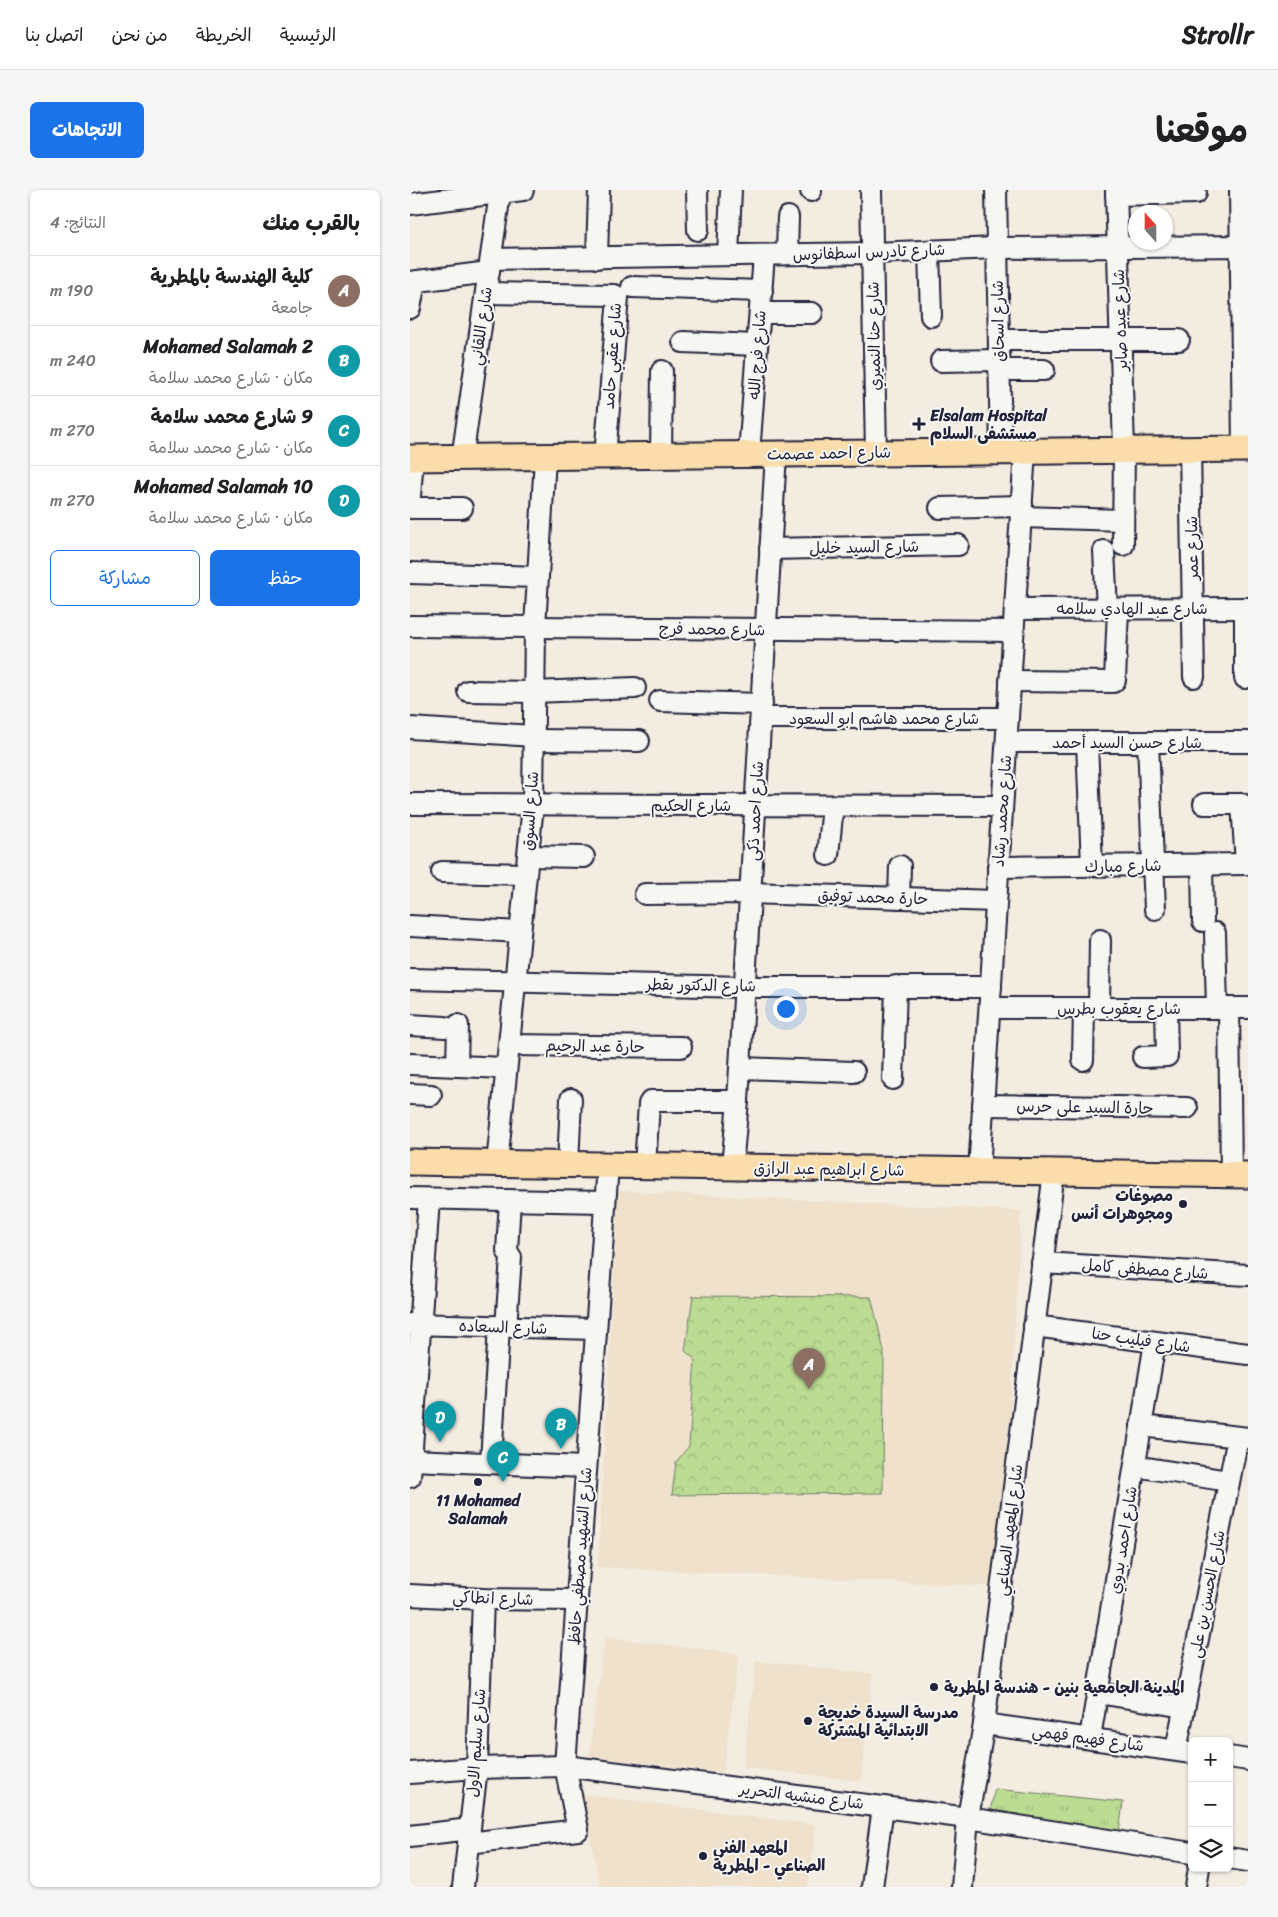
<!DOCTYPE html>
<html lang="ar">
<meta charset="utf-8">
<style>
body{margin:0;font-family:Sriracha,"Playpen Sans Arabic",sans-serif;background:#f6f6f6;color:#202124;direction:rtl}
.controls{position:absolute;right:15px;bottom:15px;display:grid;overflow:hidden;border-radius:8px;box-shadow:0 1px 4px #0004}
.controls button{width:45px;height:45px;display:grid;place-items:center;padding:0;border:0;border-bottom:1px solid #e0e0e0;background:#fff;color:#202124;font:25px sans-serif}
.compass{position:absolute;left:718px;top:15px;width:45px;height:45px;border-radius:50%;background:#fff;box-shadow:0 1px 4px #0004;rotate:339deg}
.you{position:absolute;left:375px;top:818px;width:18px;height:18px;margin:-12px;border:4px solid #fff;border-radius:50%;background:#1a73e8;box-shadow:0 0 0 8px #1a73e833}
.badge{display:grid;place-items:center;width:32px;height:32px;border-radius:50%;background:#1a73e8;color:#fff;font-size:16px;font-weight:700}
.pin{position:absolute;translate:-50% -41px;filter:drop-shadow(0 1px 2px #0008)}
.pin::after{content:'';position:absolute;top:26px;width:18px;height:15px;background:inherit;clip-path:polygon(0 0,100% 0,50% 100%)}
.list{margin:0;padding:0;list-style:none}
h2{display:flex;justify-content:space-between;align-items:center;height:65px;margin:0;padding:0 20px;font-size:21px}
h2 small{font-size:16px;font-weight:400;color:#757577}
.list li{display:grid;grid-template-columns:32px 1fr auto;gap:15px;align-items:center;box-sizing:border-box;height:70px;padding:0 20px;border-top:1px solid #e0e0e0}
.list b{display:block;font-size:19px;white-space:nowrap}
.list p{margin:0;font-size:16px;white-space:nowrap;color:#757577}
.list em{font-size:16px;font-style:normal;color:#757577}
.actions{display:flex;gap:10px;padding:15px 20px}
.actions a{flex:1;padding:11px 0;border:1px solid #1a73e8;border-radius:8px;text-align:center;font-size:18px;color:#1a73e8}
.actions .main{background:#1a73e8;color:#fff}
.icon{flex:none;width:28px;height:28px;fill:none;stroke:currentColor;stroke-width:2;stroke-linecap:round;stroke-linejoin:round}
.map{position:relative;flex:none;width:838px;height:1697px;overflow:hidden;direction:ltr;border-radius:8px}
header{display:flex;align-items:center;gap:30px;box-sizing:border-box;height:70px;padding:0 25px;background:#fff;border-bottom:1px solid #e0e0e0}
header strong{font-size:24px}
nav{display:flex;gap:28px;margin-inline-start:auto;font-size:18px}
.intro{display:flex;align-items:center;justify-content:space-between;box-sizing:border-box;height:120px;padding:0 30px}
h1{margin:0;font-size:35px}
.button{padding:12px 22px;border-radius:8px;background:#1a73e8;color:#fff;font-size:18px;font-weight:700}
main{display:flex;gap:30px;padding:0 30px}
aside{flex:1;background:#fff;border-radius:8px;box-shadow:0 1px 4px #0004}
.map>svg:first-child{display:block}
.built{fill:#efe1cb}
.grass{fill:url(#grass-tufts);stroke:#6f7e67}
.park{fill:url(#park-crowns);stroke:#6f7e67}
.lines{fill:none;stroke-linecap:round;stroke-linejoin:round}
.minor-casing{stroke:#22223b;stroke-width:24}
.major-casing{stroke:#22223b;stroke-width:29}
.minor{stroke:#f6f6f2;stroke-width:20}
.major{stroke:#faddab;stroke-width:25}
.poi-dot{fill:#22223b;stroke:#f6f6f2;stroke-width:2}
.labels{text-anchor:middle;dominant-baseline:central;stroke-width:4;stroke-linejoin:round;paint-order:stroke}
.street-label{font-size:16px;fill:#22223b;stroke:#f6f6f2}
.poi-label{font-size:16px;font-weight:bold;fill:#22223b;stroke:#f6f6f2;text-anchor:start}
</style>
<header>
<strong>Strollr</strong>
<nav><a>الرئيسية</a><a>الخريطة</a><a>من نحن</a><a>اتصل بنا</a></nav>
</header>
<div class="intro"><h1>موقعنا</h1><a class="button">الاتجاهات</a></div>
<main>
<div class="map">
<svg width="838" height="1697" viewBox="0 0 838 1697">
<defs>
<pattern id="grass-tufts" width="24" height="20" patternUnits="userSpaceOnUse" patternTransform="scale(1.25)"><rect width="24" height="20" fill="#bcdb93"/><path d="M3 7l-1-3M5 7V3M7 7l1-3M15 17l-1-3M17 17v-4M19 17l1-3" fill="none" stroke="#a1bc80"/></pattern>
<pattern id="park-crowns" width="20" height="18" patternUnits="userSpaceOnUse" patternTransform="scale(1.25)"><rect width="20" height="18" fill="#bcdb93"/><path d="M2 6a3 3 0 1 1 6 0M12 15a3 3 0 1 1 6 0" fill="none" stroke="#a1bc80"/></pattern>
</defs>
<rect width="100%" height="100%" fill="#f3ece0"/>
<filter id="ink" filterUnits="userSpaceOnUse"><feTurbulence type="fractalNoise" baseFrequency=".02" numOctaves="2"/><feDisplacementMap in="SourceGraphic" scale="10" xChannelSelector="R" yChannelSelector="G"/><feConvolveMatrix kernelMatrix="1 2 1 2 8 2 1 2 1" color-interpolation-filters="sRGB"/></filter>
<g filter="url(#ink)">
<g class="built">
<polygon points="208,1001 611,1021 591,1397 188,1377"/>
<polygon points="195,1447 329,1464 313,1583 179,1566"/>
<polygon points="346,1471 463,1484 451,1591 333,1577"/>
<polygon points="172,1604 406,1635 398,1697 190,1697"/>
</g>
<polygon class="grass" points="585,1599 713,1612 709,1643 587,1625 580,1621"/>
<polygon class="park" points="283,1106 461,1107 474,1161 473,1303 262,1305 266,1272 279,1256 285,1169 275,1161"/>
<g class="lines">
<g class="minor-casing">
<g id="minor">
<polyline points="287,0 288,40"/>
<polyline points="461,0 466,263"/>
<polyline points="586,0 591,262"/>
<polyline points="706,0 714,260 713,355"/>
<polyline points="830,0 833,259"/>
<polyline points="401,1 401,0"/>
<polyline points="706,5 786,3"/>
<polyline points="0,14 113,0"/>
<polyline points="519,61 521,126"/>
<polyline points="377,64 378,27"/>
<polyline points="318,65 321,0"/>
<polyline points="187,68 189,0"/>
<polyline points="81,69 463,63 587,58 838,56"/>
<polyline points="0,92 79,82"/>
<polyline points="222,97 352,101"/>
<polyline points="76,103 204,105 208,107 195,267"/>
<polyline points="0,118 5,92"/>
<polyline points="350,123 402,123"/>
<polyline points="589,150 769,150"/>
<polyline points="273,152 347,155"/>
<polyline points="531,171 589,170"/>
<polyline points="589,180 634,180"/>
<polyline points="780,259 784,487"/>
<polyline points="339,264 354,65"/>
<polyline points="251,266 252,181"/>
<polyline points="52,269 90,3"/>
<polyline points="0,306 3,268"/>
<polyline points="0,318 52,318"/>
<polyline points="530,318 612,316"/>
<polyline points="611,327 713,330"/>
<polyline points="360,359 548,355"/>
<polyline points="694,361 697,419"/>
<polyline points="0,383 128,387"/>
<polyline points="605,419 838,418"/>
<polyline points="0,436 603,441"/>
<polyline points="835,488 835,418"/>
<polyline points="600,491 703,492 705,490 708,419"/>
<polyline points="58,501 124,502 225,498"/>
<polyline points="250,511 352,514"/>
<polyline points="351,528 598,528"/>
<polyline points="0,538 124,546"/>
<polyline points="124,550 229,551"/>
<polyline points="597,552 838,552"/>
<polyline points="677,552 682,676"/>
<polyline points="738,552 745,719"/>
<polyline points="0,614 592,616"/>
<polyline points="794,614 832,614 836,674"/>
<polyline points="418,665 423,616"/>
<polyline points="118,666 174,667"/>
<polyline points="792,674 793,731"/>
<polyline points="588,677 838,674"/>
<polyline points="32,682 116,684"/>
<polyline points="235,704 341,703 586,711"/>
<polyline points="489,708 490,676"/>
<polyline points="0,736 110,742"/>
<polyline points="805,743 807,818"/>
<polyline points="0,789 335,797 581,797"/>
<polyline points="580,818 838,818"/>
<polyline points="689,818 690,750"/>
<polyline points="819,818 821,985"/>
<polyline points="0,835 35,837"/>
<polyline points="99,855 271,857"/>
<polyline points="733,867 757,866 756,818"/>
<polyline points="673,870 674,818"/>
<polyline points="0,874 96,878"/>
<polyline points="47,876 48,835"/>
<polyline points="330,878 444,882"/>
<polyline points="483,889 486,796"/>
<polyline points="0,904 21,905"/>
<polyline points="573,915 777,918"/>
<polyline points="87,974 123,615 125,437 135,268"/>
<polyline points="158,975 161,909"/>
<polyline points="235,976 239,914 241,911 328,911"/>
<polyline points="322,977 328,911 366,264"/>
<polyline points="569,981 615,261"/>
<polyline points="0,1008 194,1012"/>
<polyline points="97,1061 100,1010"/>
<polyline points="632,1073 838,1085"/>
<polyline points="0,1134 186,1139"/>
<polyline points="624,1136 838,1164"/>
<polyline points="96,1137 101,1067"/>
<polyline points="731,1236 838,1248"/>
<polyline points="1,1270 176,1277"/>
<polyline points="81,1272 89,1136"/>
<polyline points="725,1276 819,1291"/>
<polyline points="0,1287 19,1009"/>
<polyline points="0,1405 73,1409 167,1410"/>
<polyline points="688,1503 774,1517"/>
<polyline points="574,1534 782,1563"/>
<polyline points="680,1548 745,1152"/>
<polyline points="766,1560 828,1247"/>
<polyline points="819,1567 838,1570"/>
<polyline points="0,1583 67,1578 155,1576 558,1628 782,1663"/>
<polyline points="0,1646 60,1639"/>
<polyline points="58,1653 168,1640 155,1576 198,975"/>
<polyline points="819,1668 838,1671"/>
<polyline points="53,1697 67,1578 73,1409"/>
<polyline points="462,1697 473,1617"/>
<polyline points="552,1697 558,1628 574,1534 644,982"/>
<polyline points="786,1697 789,1678"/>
</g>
</g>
<g class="major-casing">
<g id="major">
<polyline points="0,268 838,259"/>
<polyline points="0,972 838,985"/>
</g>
</g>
<use href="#minor" class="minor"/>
<use href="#major" class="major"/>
</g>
</g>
<g class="poi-dot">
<path d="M506.5 226.5h5v5h5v5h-5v5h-5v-5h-5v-5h5z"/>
<circle cx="773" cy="1014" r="5"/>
<circle cx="68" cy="1292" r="5"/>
<circle cx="524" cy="1497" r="5"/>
<circle cx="398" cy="1531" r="5"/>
<circle cx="293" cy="1666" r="5"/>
</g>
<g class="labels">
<g class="street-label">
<text transform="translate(459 62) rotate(-2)">شارع تادرس اسطفانوس</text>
<text transform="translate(710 130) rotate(-92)">شارع عبده صابر</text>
<text transform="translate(588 131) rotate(-91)">شارع اسحاق</text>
<text transform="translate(71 136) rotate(-82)">شارع اللقاني</text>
<text transform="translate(464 146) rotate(-91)">شارع حنا النميري</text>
<text transform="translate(347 165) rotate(-86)">شارع فرج الله</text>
<text transform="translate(202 166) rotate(-86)">شارع عقبي حامد</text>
<text transform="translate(419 263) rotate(-1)">شارع احمد عصمت</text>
<text transform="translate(454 357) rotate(-1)">شارع السيد خليل</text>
<text transform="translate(782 358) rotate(-91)">شارع عمر</text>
<text x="722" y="418">شارع عبد الهادي سلامه</text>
<text transform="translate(302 439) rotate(1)">شارع محمد فرج</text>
<text x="474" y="528">شارع محمد هاشم ابو السعود</text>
<text x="717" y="552">شارع حسن السيد أحمد</text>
<text x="281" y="615">شارع الحكيم</text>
<text transform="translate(120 621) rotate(-86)">شارع السوق</text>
<text transform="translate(345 621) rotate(-87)">شارع احمد ذكى</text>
<text transform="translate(592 621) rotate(-86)">شارع محمد رشاد</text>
<text transform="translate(713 676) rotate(-1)">شارع مبارك</text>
<text transform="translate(463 707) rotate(2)">حارة محمد توفيق</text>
<text transform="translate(291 795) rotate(1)">شارع الدكتور بقطر</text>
<text x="709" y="818">شارع يعقوب بطرس</text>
<text transform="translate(185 856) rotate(1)">حارة عبد الرحيم</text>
<text transform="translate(675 917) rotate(1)">حارة السيد على حرس</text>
<text transform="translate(419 979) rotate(1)">شارع ابراهيم عبد الرازق</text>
<text transform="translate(735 1079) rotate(4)">شارع مصطفى كامل</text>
<text transform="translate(93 1137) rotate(2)">شارع السعاده</text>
<text transform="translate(731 1150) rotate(8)">شارع فيليب حنا</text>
<text transform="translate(599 1340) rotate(-83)">شارع المعهد الصناعي</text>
<text transform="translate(713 1350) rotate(-81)">شارع احمد بدوي</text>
<text transform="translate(170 1366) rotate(-86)">شارع الشهيد مصطفي حافظ</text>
<text transform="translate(797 1404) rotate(-79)">شارع الحسن بن على</text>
<text transform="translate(83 1408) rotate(2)">شارع انطاكي</text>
<text transform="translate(678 1548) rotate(8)">شارع فهيم فهمي</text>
<text transform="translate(66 1553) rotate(-86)">شارع سليم الاول</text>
<text transform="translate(392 1606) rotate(7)">شارع منشيه التحرير</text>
</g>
<g class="poi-label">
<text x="520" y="225">Elsalam Hospital<tspan x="520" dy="18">مستشفى السلام</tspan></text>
<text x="763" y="1005" text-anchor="end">مصوغات<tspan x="763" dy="18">ومجوهرات أنس</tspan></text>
<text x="68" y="1310" text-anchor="middle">11 Mohamed<tspan x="68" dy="18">Salamah</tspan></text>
<text x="534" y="1497">المدينة الجامعية بنين - هندسة المطرية</text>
<text x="408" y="1522">مدرسة السيدة خديجة<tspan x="408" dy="18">الابتدائية المشتركة</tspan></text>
<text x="303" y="1657">المعهد الفني<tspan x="303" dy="18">الصناعي - المطرية</tspan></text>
</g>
</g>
</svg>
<div class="controls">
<button>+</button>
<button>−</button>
<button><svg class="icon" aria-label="layers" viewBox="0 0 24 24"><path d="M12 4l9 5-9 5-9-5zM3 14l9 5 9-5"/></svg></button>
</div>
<svg class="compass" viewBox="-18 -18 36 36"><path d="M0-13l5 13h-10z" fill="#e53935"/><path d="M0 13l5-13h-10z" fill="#757577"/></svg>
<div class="you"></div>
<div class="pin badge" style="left:399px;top:1199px;background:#8d6e63">A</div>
<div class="pin badge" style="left:151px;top:1259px;background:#0f9aa8">B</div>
<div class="pin badge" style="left:93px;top:1292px;background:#0f9aa8">C</div>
<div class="pin badge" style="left:30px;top:1252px;background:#0f9aa8">D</div>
</div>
<aside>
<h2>بالقرب منك<small>النتائج: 4</small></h2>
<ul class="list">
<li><span class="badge" style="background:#8d6e63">A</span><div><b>كلية الهندسة بالمطرية</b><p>جامعة</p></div><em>190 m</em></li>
<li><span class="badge" style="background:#0f9aa8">B</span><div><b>2 Mohamed Salamah</b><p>مكان · شارع محمد سلامة</p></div><em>240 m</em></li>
<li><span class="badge" style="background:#0f9aa8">C</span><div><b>9 شارع محمد سلامة</b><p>مكان · شارع محمد سلامة</p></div><em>270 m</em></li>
<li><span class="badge" style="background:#0f9aa8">D</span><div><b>10 Mohamed Salamah</b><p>مكان · شارع محمد سلامة</p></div><em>270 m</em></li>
</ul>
<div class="actions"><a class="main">حفظ</a><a>مشاركة</a></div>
</aside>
</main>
